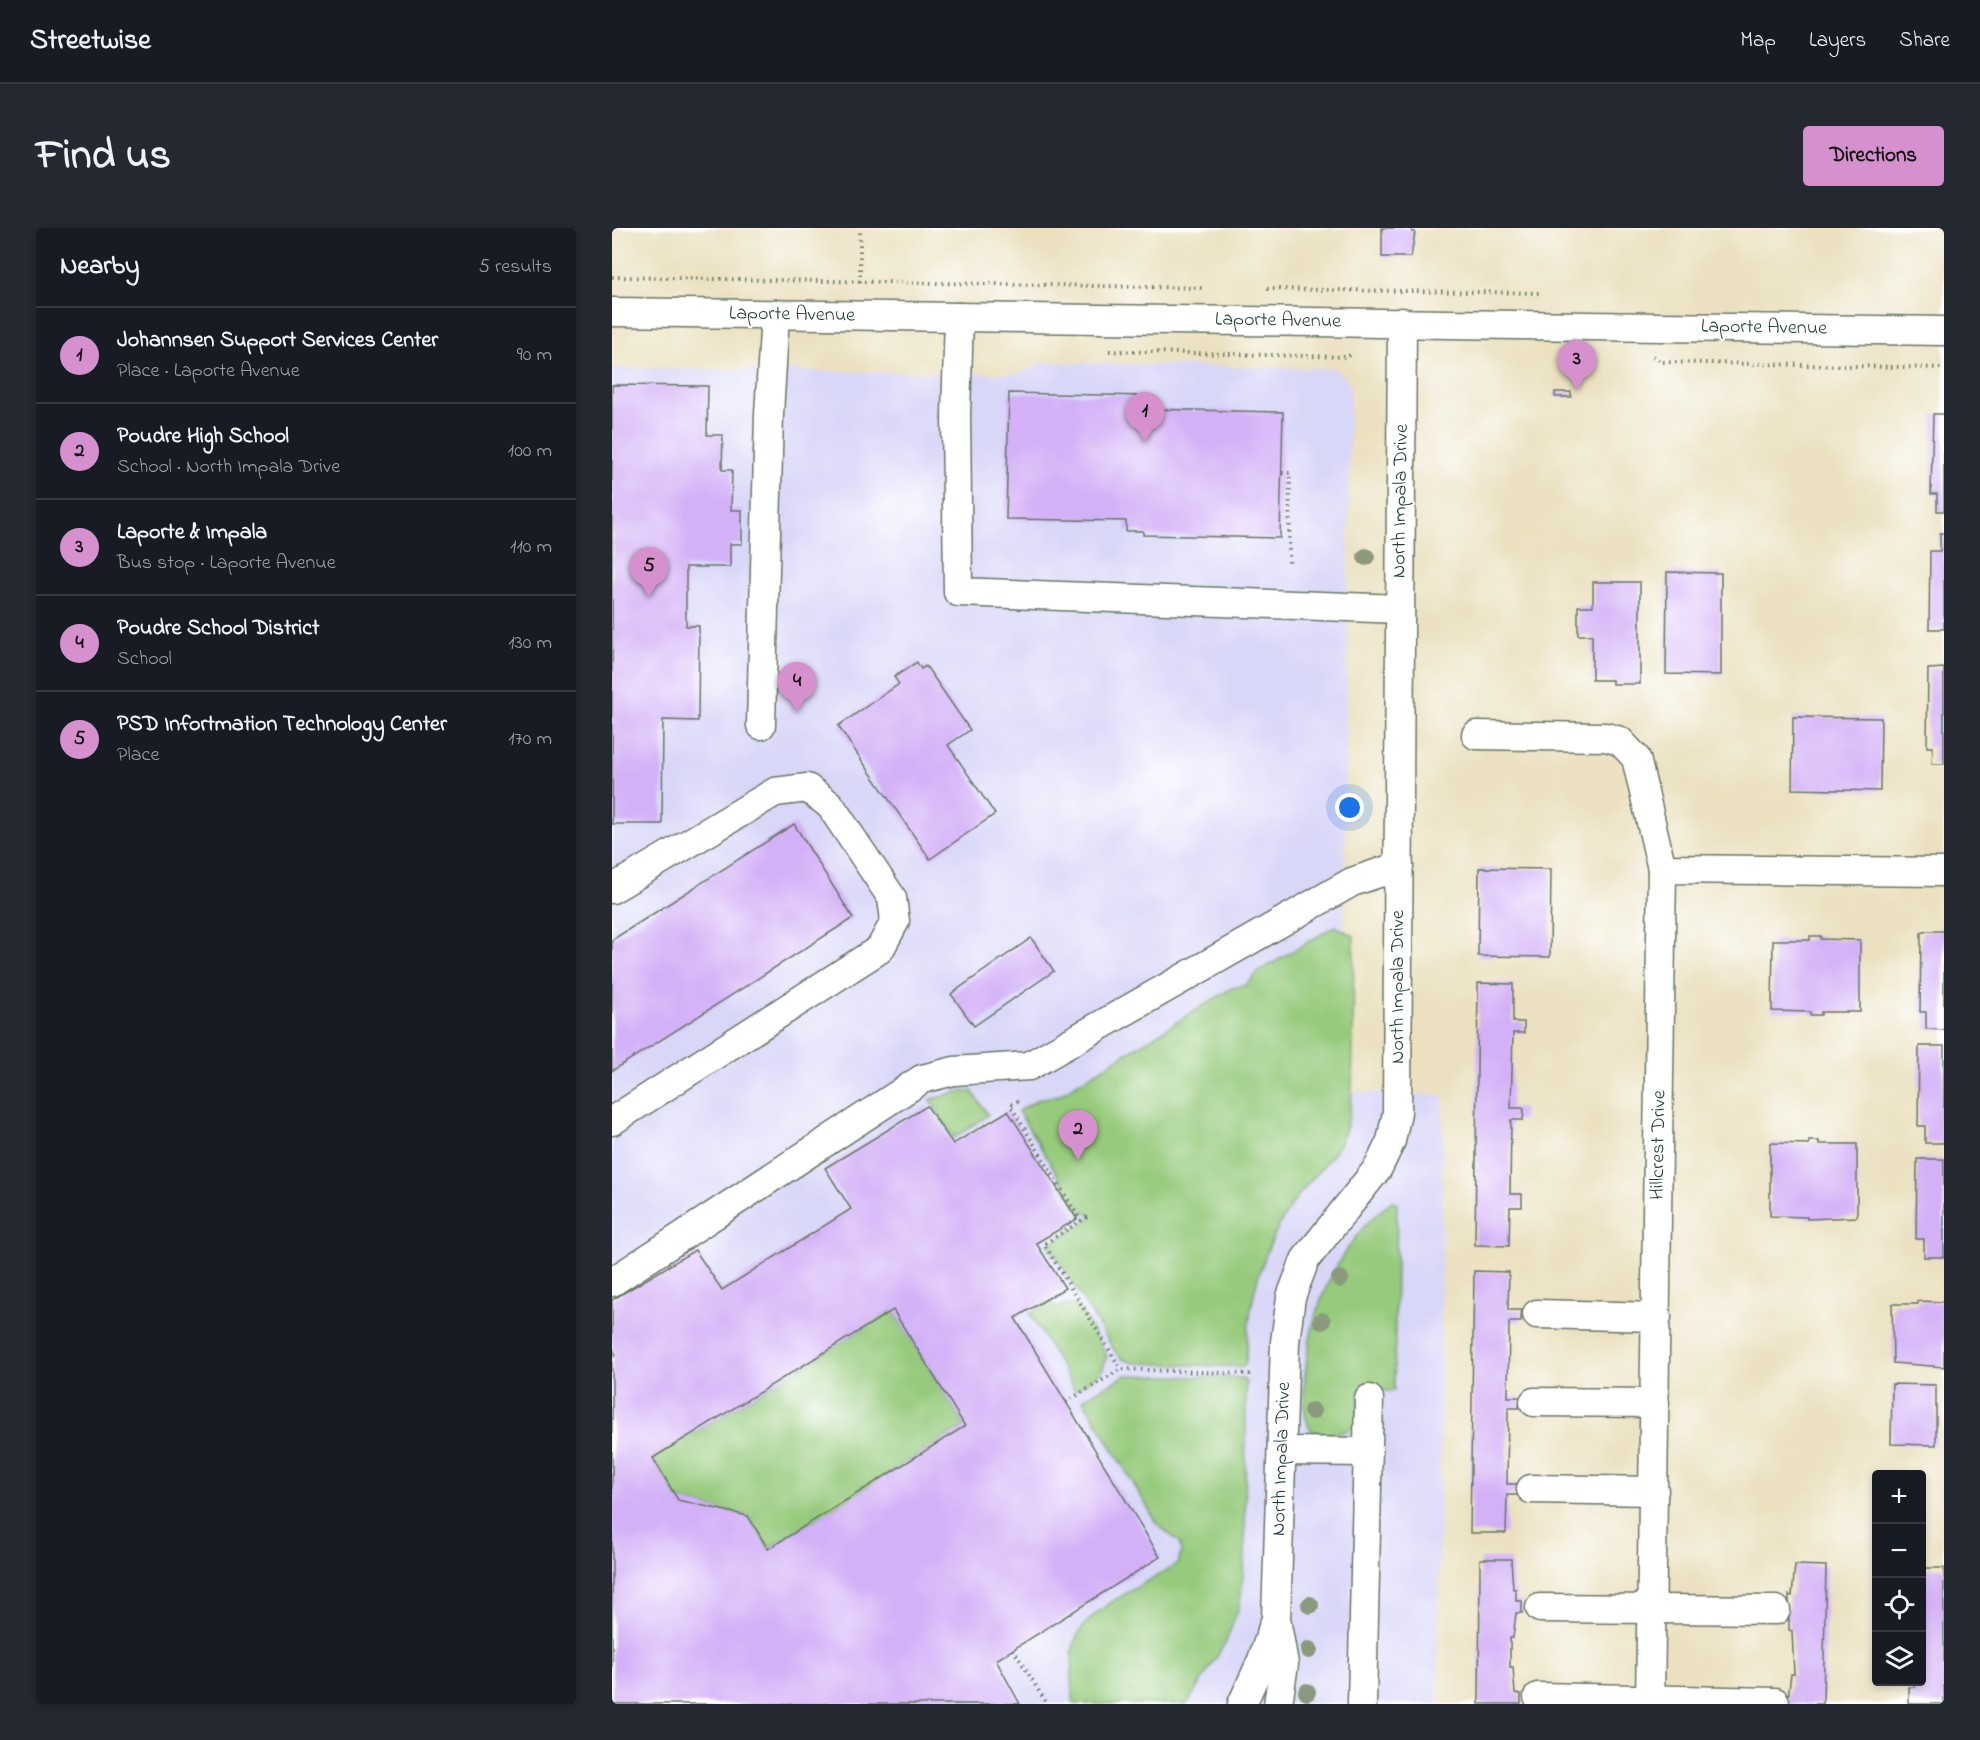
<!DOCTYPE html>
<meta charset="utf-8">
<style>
body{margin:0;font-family:"Indie Flower",sans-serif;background:#242831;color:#f1f3f6}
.controls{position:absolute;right:18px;bottom:18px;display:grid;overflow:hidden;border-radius:6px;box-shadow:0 3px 9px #0003}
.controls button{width:54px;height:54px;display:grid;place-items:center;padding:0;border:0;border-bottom:2px solid #363941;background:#171b24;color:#f1f3f6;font:30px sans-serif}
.you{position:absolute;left:738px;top:580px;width:21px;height:21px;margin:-15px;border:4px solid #fff;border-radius:50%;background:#1a73e8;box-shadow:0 0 0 9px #1a73e833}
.badge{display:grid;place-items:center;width:39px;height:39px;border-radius:50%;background:#d690ce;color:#111;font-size:20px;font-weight:700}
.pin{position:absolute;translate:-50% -50px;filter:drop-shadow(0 2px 3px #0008)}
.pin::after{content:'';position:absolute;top:32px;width:21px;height:18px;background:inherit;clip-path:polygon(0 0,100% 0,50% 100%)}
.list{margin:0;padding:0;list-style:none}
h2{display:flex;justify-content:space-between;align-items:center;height:78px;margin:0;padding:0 24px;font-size:26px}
h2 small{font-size:20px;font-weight:400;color:#9ea1a6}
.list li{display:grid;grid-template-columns:39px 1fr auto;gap:18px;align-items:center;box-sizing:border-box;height:96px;padding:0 24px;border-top:2px solid #363941}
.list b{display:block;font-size:22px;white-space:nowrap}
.list p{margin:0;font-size:20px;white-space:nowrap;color:#9ea1a6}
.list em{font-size:20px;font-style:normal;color:#9ea1a6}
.icon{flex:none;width:33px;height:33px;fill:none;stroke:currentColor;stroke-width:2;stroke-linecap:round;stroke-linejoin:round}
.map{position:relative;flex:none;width:1332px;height:1476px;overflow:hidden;border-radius:6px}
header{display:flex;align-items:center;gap:36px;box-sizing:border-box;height:84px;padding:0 30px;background:#171b24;border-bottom:2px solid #363941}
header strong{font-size:28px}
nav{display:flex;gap:33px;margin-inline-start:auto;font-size:21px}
.intro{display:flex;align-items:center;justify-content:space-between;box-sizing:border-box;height:144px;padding:0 36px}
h1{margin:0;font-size:42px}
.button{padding:15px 27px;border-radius:6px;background:#d690ce;color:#111;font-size:21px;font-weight:700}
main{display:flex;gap:36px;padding:0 36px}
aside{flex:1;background:#171b24;border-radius:6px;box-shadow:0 3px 9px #0003}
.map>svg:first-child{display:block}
.built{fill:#d9d7f8}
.green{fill:#96ca7c;stroke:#5a8458;stroke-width:1.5}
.building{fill:#d3b1f7;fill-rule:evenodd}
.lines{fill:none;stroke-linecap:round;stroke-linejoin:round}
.minor-casing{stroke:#667665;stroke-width:31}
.path{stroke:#667665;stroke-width:4;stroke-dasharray:1.5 4.5;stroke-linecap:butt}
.minor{stroke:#fff;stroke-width:28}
.tree{fill:#8b9a7d}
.labels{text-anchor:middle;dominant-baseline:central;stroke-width:5;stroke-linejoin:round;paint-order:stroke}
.street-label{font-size:20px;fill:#1f3d34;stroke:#fff}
</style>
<header>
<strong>Streetwise</strong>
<nav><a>Map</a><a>Layers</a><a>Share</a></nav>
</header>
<div class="intro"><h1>Find us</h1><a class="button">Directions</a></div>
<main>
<aside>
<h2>Nearby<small>5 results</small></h2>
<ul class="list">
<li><span class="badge">1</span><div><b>Johannsen Support Services Center</b><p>Place · Laporte Avenue</p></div><em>90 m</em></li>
<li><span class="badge">2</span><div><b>Poudre High School</b><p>School · North Impala Drive</p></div><em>100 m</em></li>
<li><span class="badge">3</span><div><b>Laporte &amp; Impala</b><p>Bus stop · Laporte Avenue</p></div><em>110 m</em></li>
<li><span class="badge">4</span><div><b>Poudre School District</b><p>School</p></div><em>130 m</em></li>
<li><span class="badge">5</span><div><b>PSD Infortmation Technology Center</b><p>Place</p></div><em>170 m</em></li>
</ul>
</aside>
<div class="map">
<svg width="1332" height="1476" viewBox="0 0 1332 1476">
<rect width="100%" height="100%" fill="#fff"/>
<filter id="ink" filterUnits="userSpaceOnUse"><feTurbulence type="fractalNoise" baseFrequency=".0167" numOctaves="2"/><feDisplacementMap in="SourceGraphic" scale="12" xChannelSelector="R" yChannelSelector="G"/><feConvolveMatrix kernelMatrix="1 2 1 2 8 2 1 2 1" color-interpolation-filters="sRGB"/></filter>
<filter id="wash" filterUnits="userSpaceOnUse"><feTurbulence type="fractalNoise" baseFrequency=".008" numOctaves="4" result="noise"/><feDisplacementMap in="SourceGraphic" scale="24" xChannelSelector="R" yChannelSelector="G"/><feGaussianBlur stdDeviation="1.35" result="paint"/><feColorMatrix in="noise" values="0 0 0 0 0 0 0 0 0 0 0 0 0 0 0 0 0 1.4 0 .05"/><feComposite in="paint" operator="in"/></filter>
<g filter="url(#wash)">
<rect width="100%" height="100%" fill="#ebe1c0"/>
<polygon class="built" points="431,134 724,141 738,155 732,703 741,707 741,864 831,867 826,1476 0,1476 0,140 406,146"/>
<g class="green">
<path d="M723,698L742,708C742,746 741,784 741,822C740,849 742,877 733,903C724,929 701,947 685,969C648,1021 636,1073 634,1135L631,1139L522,1135L510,1131L502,1122L437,1017L479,990L476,984L471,988L406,883L427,871L447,867L620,760L634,757L647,743Z"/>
<polygon points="360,863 376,887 342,910 318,872 345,864"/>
<path d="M780,973L785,976L782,1163L748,1162L745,1197C733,1207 714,1207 700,1203C689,1188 692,1167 693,1150C697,1083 725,1015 780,973Z"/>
<polygon points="439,1072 444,1081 450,1077 466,1078 495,1127 490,1144 463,1162 418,1086"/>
<polygon points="281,1082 353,1198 156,1321 136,1288 66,1272 41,1230"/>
<path d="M514,1147L631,1150L634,1155L633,1326L628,1376L614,1414L575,1476H461C461,1458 458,1438 461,1420C468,1380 536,1357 566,1335L569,1324L567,1314L546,1297L471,1171Z"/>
</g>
<g id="blocks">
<g class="building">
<polygon points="770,0 800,0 800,4 803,4 799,29 770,29"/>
<polygon points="0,157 96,158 95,207 111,207 110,242 120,242 119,282 130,282 130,316 118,316 118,339 74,339 74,398 87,398 86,493 51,492 50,596 0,596"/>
<rect x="943" y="164" width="16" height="5"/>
<polygon points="397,165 534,168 534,181 671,184 668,310 531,307 531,303 514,303 514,293 394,291"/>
<polygon points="1321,186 1332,186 1332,283 1325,283 1325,266 1319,266"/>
<polygon points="1328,305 1332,305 1332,401 1317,401 1318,323 1328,323"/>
<polygon points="1055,344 1109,345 1109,447 1054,446"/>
<polygon points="981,354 1028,354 1028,456 1000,456 1000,452 980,452 980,407 966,407 966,378 981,378"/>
<polygon points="305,434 309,441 314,438 358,502 336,517 383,586 318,631 226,498 287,456 282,449"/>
<polygon points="1332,440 1332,536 1320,536 1321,519 1315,519 1316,441"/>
<polygon points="1181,489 1269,490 1268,563 1180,561"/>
<polygon points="182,596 241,690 0,843 0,712"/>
<polygon points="867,640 939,641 938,729 866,728"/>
<polygon points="1315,703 1332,703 1332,802 1314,801 1314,784 1308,784 1309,705"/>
<polygon points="1198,708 1209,708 1209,711 1248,712 1248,784 1209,784 1209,787 1198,787 1198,784 1160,783 1161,712 1198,712"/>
<polygon points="419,710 442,743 362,798 339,766"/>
<polygon points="866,755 901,756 901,794 912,794 912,805 901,805 899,880 912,880 911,892 899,892 898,966 910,966 910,979 898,979 897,1018 863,1017"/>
<polygon points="1307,818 1332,818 1332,915 1313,915 1313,898 1306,898"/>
<path d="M315,878L341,916L396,883L465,991L424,1015L453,1060L403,1090L548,1329L384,1432L408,1476H0V1129L4,1127L0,1119V1072L83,1022L110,1062L239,981L213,940ZM281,1082L353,1198L156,1321L136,1288L66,1272L41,1230Z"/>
<polygon points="1197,913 1207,913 1207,916 1245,916 1245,989 1195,991 1195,989 1158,988 1158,915 1197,916"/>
<polygon points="1305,931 1332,931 1332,1029 1312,1029 1312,1011 1304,1011"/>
<polygon points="862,1043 897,1044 896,1082 909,1082 909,1094 897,1094 896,1169 908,1169 907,1180 896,1180 895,1256 906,1256 906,1267 895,1267 894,1305 858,1305"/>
<polygon points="1306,1073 1332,1074 1332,1139 1281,1135 1280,1076 1306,1076"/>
<polygon points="1280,1156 1324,1157 1324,1217 1279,1216"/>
<polygon points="868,1331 899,1331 901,1361 904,1361 904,1373 910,1373 910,1385 904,1385 901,1410 898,1410 898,1439 901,1439 903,1465 909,1466 909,1476 867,1476"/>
<polygon points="1183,1337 1214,1338 1211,1476 1170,1476 1176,1471 1179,1446 1182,1446 1180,1403 1177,1402 1177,1391 1171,1391 1177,1379 1177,1367 1180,1368"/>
<polygon points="1310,1340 1332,1340 1332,1476 1297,1476 1297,1459 1303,1459 1303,1454 1310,1454"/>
</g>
</g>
</g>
<g filter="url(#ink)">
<use href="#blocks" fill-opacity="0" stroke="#667665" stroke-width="1.5"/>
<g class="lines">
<g class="minor-casing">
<g id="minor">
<polyline points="0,84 1332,103"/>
<polyline points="347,89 344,187 346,364 788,381"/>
<polyline points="149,497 157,186 163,86"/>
<polyline points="864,507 994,509 1008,513 1024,530 1050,641"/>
<polyline points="0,661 163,564 195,560 218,577 280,670 283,693 268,721 0,893"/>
<polyline points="0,1054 310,851 342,843 417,838 740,654 787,638"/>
<polyline points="925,1086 1045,1089"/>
<polyline points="922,1174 1043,1175"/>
<polyline points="671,1223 756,1224"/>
<polyline points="919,1261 1042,1263"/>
<polyline points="928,1380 1164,1382"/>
<polyline points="926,1469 1163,1474"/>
<polyline points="630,1476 650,1432 662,1396"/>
<polyline points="666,1476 672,1436 664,1391 673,1114 679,1069 693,1032 766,940 779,913 785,884 790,94"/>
<polyline points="750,1476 757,1171"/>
<polyline points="1038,1476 1050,641 1332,644"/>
</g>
</g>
<g class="path">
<polyline points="0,49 593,60"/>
<polyline points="248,54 248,0"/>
<polyline points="655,61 929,65"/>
<polyline points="497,123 735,129 742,125"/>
<polyline points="1041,128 1049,134 1332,140"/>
<polyline points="670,245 678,245 677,338"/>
<polyline points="406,873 398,877 469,993"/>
<polyline points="475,989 432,1016 509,1141"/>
<polyline points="454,1174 509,1141 639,1146"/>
<polyline points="401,1421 435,1476"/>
</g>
<use href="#minor" class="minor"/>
</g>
<g class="tree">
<circle cx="754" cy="329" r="9"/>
<circle cx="728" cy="1051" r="9"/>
<circle cx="710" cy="1093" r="9"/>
<circle cx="700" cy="1183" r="9"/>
<circle cx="698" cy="1377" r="9"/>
<circle cx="697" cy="1422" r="9"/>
<circle cx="695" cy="1464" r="9"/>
</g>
</g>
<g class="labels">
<g class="street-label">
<text transform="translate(180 87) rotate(1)">Laporte Avenue</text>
<text transform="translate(666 93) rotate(1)">Laporte Avenue</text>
<text transform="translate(1152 100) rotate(1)">Laporte Avenue</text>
<text transform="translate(789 273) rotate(-89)">North Impala Drive</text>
<text transform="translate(786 759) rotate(-90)">North Impala Drive</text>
<text transform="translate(1047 917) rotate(-89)">Hillcrest Drive</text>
<text transform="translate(670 1231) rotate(-88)">North Impala Drive</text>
</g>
</g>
</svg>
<div class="controls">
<button>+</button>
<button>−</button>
<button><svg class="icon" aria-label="locate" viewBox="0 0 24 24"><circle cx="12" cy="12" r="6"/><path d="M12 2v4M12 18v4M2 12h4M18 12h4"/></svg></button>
<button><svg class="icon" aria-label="layers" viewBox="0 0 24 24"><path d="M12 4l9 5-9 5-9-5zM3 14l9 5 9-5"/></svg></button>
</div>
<div class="you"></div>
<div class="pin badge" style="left:533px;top:214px">1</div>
<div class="pin badge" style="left:466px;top:932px">2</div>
<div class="pin badge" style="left:965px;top:162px">3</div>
<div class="pin badge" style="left:185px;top:484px">4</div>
<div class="pin badge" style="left:37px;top:369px">5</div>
</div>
</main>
